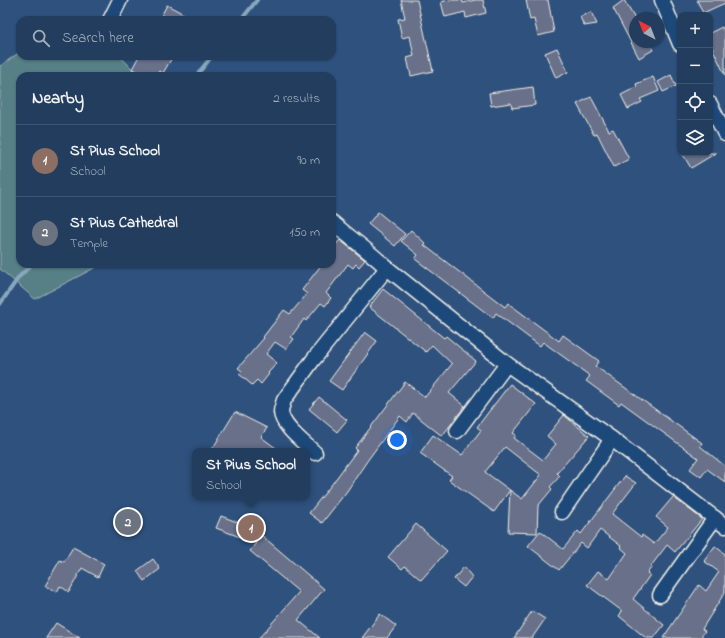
<!DOCTYPE html>
<meta charset="utf-8">
<style>
body{margin:0;font-family:"Indie Flower",sans-serif;background:#2a4464;color:#f1f3f6}
.controls{position:absolute;right:12px;top:12px;display:grid;overflow:hidden;border-radius:8px;box-shadow:0 1px 3px #0004}
.controls button{width:36px;height:36px;display:grid;place-items:center;padding:0;border:0;border-bottom:1px solid #3f5673;background:#223d5e;color:#f1f3f6;font:20px sans-serif}
.compass{position:absolute;left:629px;top:12px;width:36px;height:36px;border-radius:50%;background:#223d5e;box-shadow:0 1px 3px #0004;rotate:318deg}
.you{position:absolute;left:397px;top:440px;width:14px;height:14px;margin:-10px;border:3px solid #fff;border-radius:50%;background:#1a73e8;box-shadow:0 0 0 6px #1a73e833}
.badge{display:grid;place-items:center;width:26px;height:26px;border-radius:50%;background:#e69b98;color:#fff;font-size:13px;font-weight:700}
.pin{position:absolute;translate:-50% -50%;border:2px solid #fff;box-shadow:0 1px 4px #0006}
.popup{position:absolute;left:192px;top:448px;width:118px;height:52px;box-sizing:border-box;display:grid;place-content:center;border-radius:8px;background:#223d5e;filter:drop-shadow(0 1px 3px #0005);font-size:13px;white-space:nowrap;color:#a2aebc}
.popup b{font-size:15px;color:#f1f3f6}
.popup::after{content:'';position:absolute;left:50%;top:100%;margin-left:-8px;border:8px solid transparent;border-top-color:#223d5e}
.list{margin:0;padding:0;list-style:none}
h2{display:flex;justify-content:space-between;align-items:center;height:52px;margin:0;padding:0 16px;font-size:17px}
h2 small{font-size:13px;font-weight:400;color:#a2aebc}
.list li{display:grid;grid-template-columns:26px 1fr auto;gap:12px;align-items:center;box-sizing:border-box;height:72px;padding:0 16px;border-top:1px solid #3f5673}
.list b{display:block;font-size:15px;white-space:nowrap}
.list p{margin:0;font-size:13px;white-space:nowrap;color:#a2aebc}
.list em{font-size:13px;font-style:normal;color:#a2aebc}
.icon{flex:none;width:22px;height:22px;fill:none;stroke:currentColor;stroke-width:2;stroke-linecap:round;stroke-linejoin:round}
.map{position:relative;flex:none;width:725px;height:638px;overflow:hidden}
.search{position:absolute;background:#223d5e;box-shadow:0 1px 3px #0004;left:16px;top:16px;width:320px;height:44px;display:flex;align-items:center;gap:10px;box-sizing:border-box;padding:0 14px;border-radius:12px;color:#a2aebc;font-size:15px}
.panel{position:absolute;background:#223d5e;box-shadow:0 1px 3px #0004;left:16px;top:72px;width:320px;height:196px;border-radius:12px}
.map>svg:first-child{display:block}
.green{fill:#577f86;stroke:#a6b8b7}
.lines{fill:none;stroke-linecap:round;stroke-linejoin:round}
.stream{stroke:#89a8bc;stroke-width:4}
.building{fill:#686f8a;stroke:#f4f1e8;fill-rule:evenodd}
.street-casing{stroke:#f4f1e8;stroke-width:17}
.street{stroke:#1f4a7a;stroke-width:14}
</style>
<div class="map">
<svg width="725" height="638" viewBox="0 0 725 638">
<rect width="100%" height="100%" fill="#2e517d"/>
<filter id="ink" filterUnits="userSpaceOnUse"><feTurbulence type="fractalNoise" baseFrequency=".025" numOctaves="2"/><feDisplacementMap in="SourceGraphic" scale="8" xChannelSelector="R" yChannelSelector="G"/><feConvolveMatrix kernelMatrix="1 2 1 2 8 2 1 2 1" color-interpolation-filters="sRGB"/></filter>
<g filter="url(#ink)">
<polygon class="green" points="20,52 20,56 120,56 139,76 20,76 20,264 102,264 35,299 0,269 0,66"/>
<g class="lines">
<g class="stream">
<polyline points="241,20 257,0"/>
<polyline points="196,76 212,56"/>
<polyline points="0,304 19,277 32,264"/>
</g>
</g>
<g class="building">
<polygon points="401,0 417,0 433,71 411,76 407,58 414,56 410,36 402,38 398,19 405,18"/>
<polygon points="449,0 462,0 463,3 475,0 483,0 486,13 466,18 465,12 445,17 441,2"/>
<polygon points="526,0 548,0 554,32 538,36 534,19 530,20"/>
<polygon points="624,0 635,19 635,42 649,42 653,50 639,58 613,8"/>
<polygon points="697,0 725,0 725,3 703,13"/>
<polygon points="167,5 195,20 159,20"/>
<polygon points="591,12 597,24 584,26 580,17"/>
<polygon points="722,27 725,34 725,75 710,43 710,33"/>
<polygon points="557,48 568,72 556,78 545,53"/>
<polygon points="139,56 173,56 163,73 159,71 156,76 146,76 132,69"/>
<polygon points="671,75 676,86 663,92 658,82"/>
<polygon points="653,77 659,91 640,99 642,102 628,109 621,95 637,87 636,84"/>
<polygon points="533,87 535,105 512,108 511,103 491,106 489,93"/>
<polygon points="591,97 609,131 613,129 629,159 614,167 597,133 594,135 577,104"/>
<polygon points="682,153 716,153 691,168"/>
<polygon points="378,212 405,234 395,246 368,224"/>
<polygon points="411,230 426,244 424,245 505,307 508,303 559,341 563,335 599,361 595,366 702,443 700,446 725,466 725,482 707,469 701,477 690,469 698,458 621,402 619,405 586,381 590,376 543,342 540,346 496,313 493,318 415,259 418,255 401,241"/>
<polygon points="340,240 365,260 359,267 356,264 353,268 348,264 326,293 331,298 325,306 321,303 306,321 304,319 291,337 294,339 286,349 275,342 266,354 277,363 268,373 269,374 261,384 257,380 252,385 239,374 242,371 238,368 264,338 263,337 284,310 290,314 307,294 302,290 322,264 332,264 332,249"/>
<polygon points="383,289 444,338 446,336 476,361 449,393 465,406 442,436 413,413 407,422 400,416 367,461 347,491 322,523 309,513 332,484 357,450 355,448 405,382 425,397 452,364 432,345 426,352 369,307"/>
<polygon points="365,332 377,341 342,390 329,381"/>
<path d="M510,384L536,404L513,433L516,435L514,438L543,460L556,444L547,436L564,415L589,436L557,473L560,476L550,487L552,489L538,506L537,533L508,532L510,490L494,512L449,480L452,476L420,453L433,435L462,455L481,430L477,427ZM505,447L541,475L522,499L485,472Z"/>
<polygon points="319,397 347,420 337,432 309,409"/>
<polygon points="235,412 267,428 261,437 280,451 211,451"/>
<polygon points="625,476 636,483 612,514 641,537 642,535 654,544 668,527 656,517 673,497 702,519 675,552 667,545 651,566 652,567 647,573 650,575 633,599 664,625 654,638 646,638 619,616 622,611 587,585 598,571 609,579 627,553 620,547 621,546 600,530 587,548 581,543 559,570 528,546 540,531 563,549 578,531 581,534"/>
<polygon points="221,516 253,528 308,575 324,589 298,620 320,638 259,638 299,592 250,551 256,543 216,528"/>
<polygon points="416,524 447,551 421,580 405,566 402,569 388,557"/>
<polygon points="715,546 725,554 725,592 702,629 705,631 700,638 663,638 699,585 706,591 719,572 704,561"/>
<polygon points="73,547 104,564 98,577 82,568 69,592 60,586 57,592 45,586 60,560 64,562"/>
<polygon points="153,559 160,569 144,581 137,571"/>
<polygon points="464,567 472,577 464,587 454,579"/>
<polygon points="532,611 545,619 532,638 514,638"/>
<polygon points="380,614 396,626 387,638 362,638"/>
<polygon points="56,623 80,638 46,638"/>
</g>
<g class="lines">
<g class="street-casing">
<g id="street">
<polyline points="662,0 680,44"/>
<polyline points="110,20 120,0"/>
<polyline points="710,104 725,134"/>
<path d="M332,222C350,238 369,251 387,268L507,364L612,439L725,526"/>
<polyline points="457,431 507,364"/>
<path d="M315,453C305,443 282,427 281,412C281,408 283,404 284,400L313,360L387,268"/>
<polyline points="562,512 612,439"/>
<polyline points="660,595 715,518"/>
</g>
</g>
<use href="#street" class="street"/>
</g>
</g>
</svg>
<div class="controls">
<button>+</button>
<button>−</button>
<button><svg class="icon" aria-label="locate" viewBox="0 0 24 24"><circle cx="12" cy="12" r="6"/><path d="M12 2v4M12 18v4M2 12h4M18 12h4"/></svg></button>
<button><svg class="icon" aria-label="layers" viewBox="0 0 24 24"><path d="M12 4l9 5-9 5-9-5zM3 14l9 5 9-5"/></svg></button>
</div>
<svg class="compass" viewBox="-18 -18 36 36"><path d="M0-13l5 13h-10z" fill="#e53935"/><path d="M0 13l5-13h-10z" fill="#a2aebc"/></svg>
<div class="you"></div>
<div class="pin badge" style="left:251px;top:528px;background:#8d6e63">1</div>
<div class="popup"><b>St Pius School</b>School</div>
<div class="pin badge" style="left:128px;top:522px;background:#6b7280">2</div>
<div class="search"><svg class="icon" aria-label="search" viewBox="0 0 24 24"><circle cx="10" cy="10" r="6"/><path d="M15 15l6 6"/></svg>Search here</div>
<section class="panel">
<h2>Nearby<small>2 results</small></h2>
<ul class="list">
<li><span class="badge" style="background:#8d6e63">1</span><div><b>St Pius School</b><p>School</p></div><em>90 m</em></li>
<li><span class="badge" style="background:#6b7280">2</span><div><b>St Pius Cathedral</b><p>Temple</p></div><em>150 m</em></li>
</ul>
</section>
</div>
